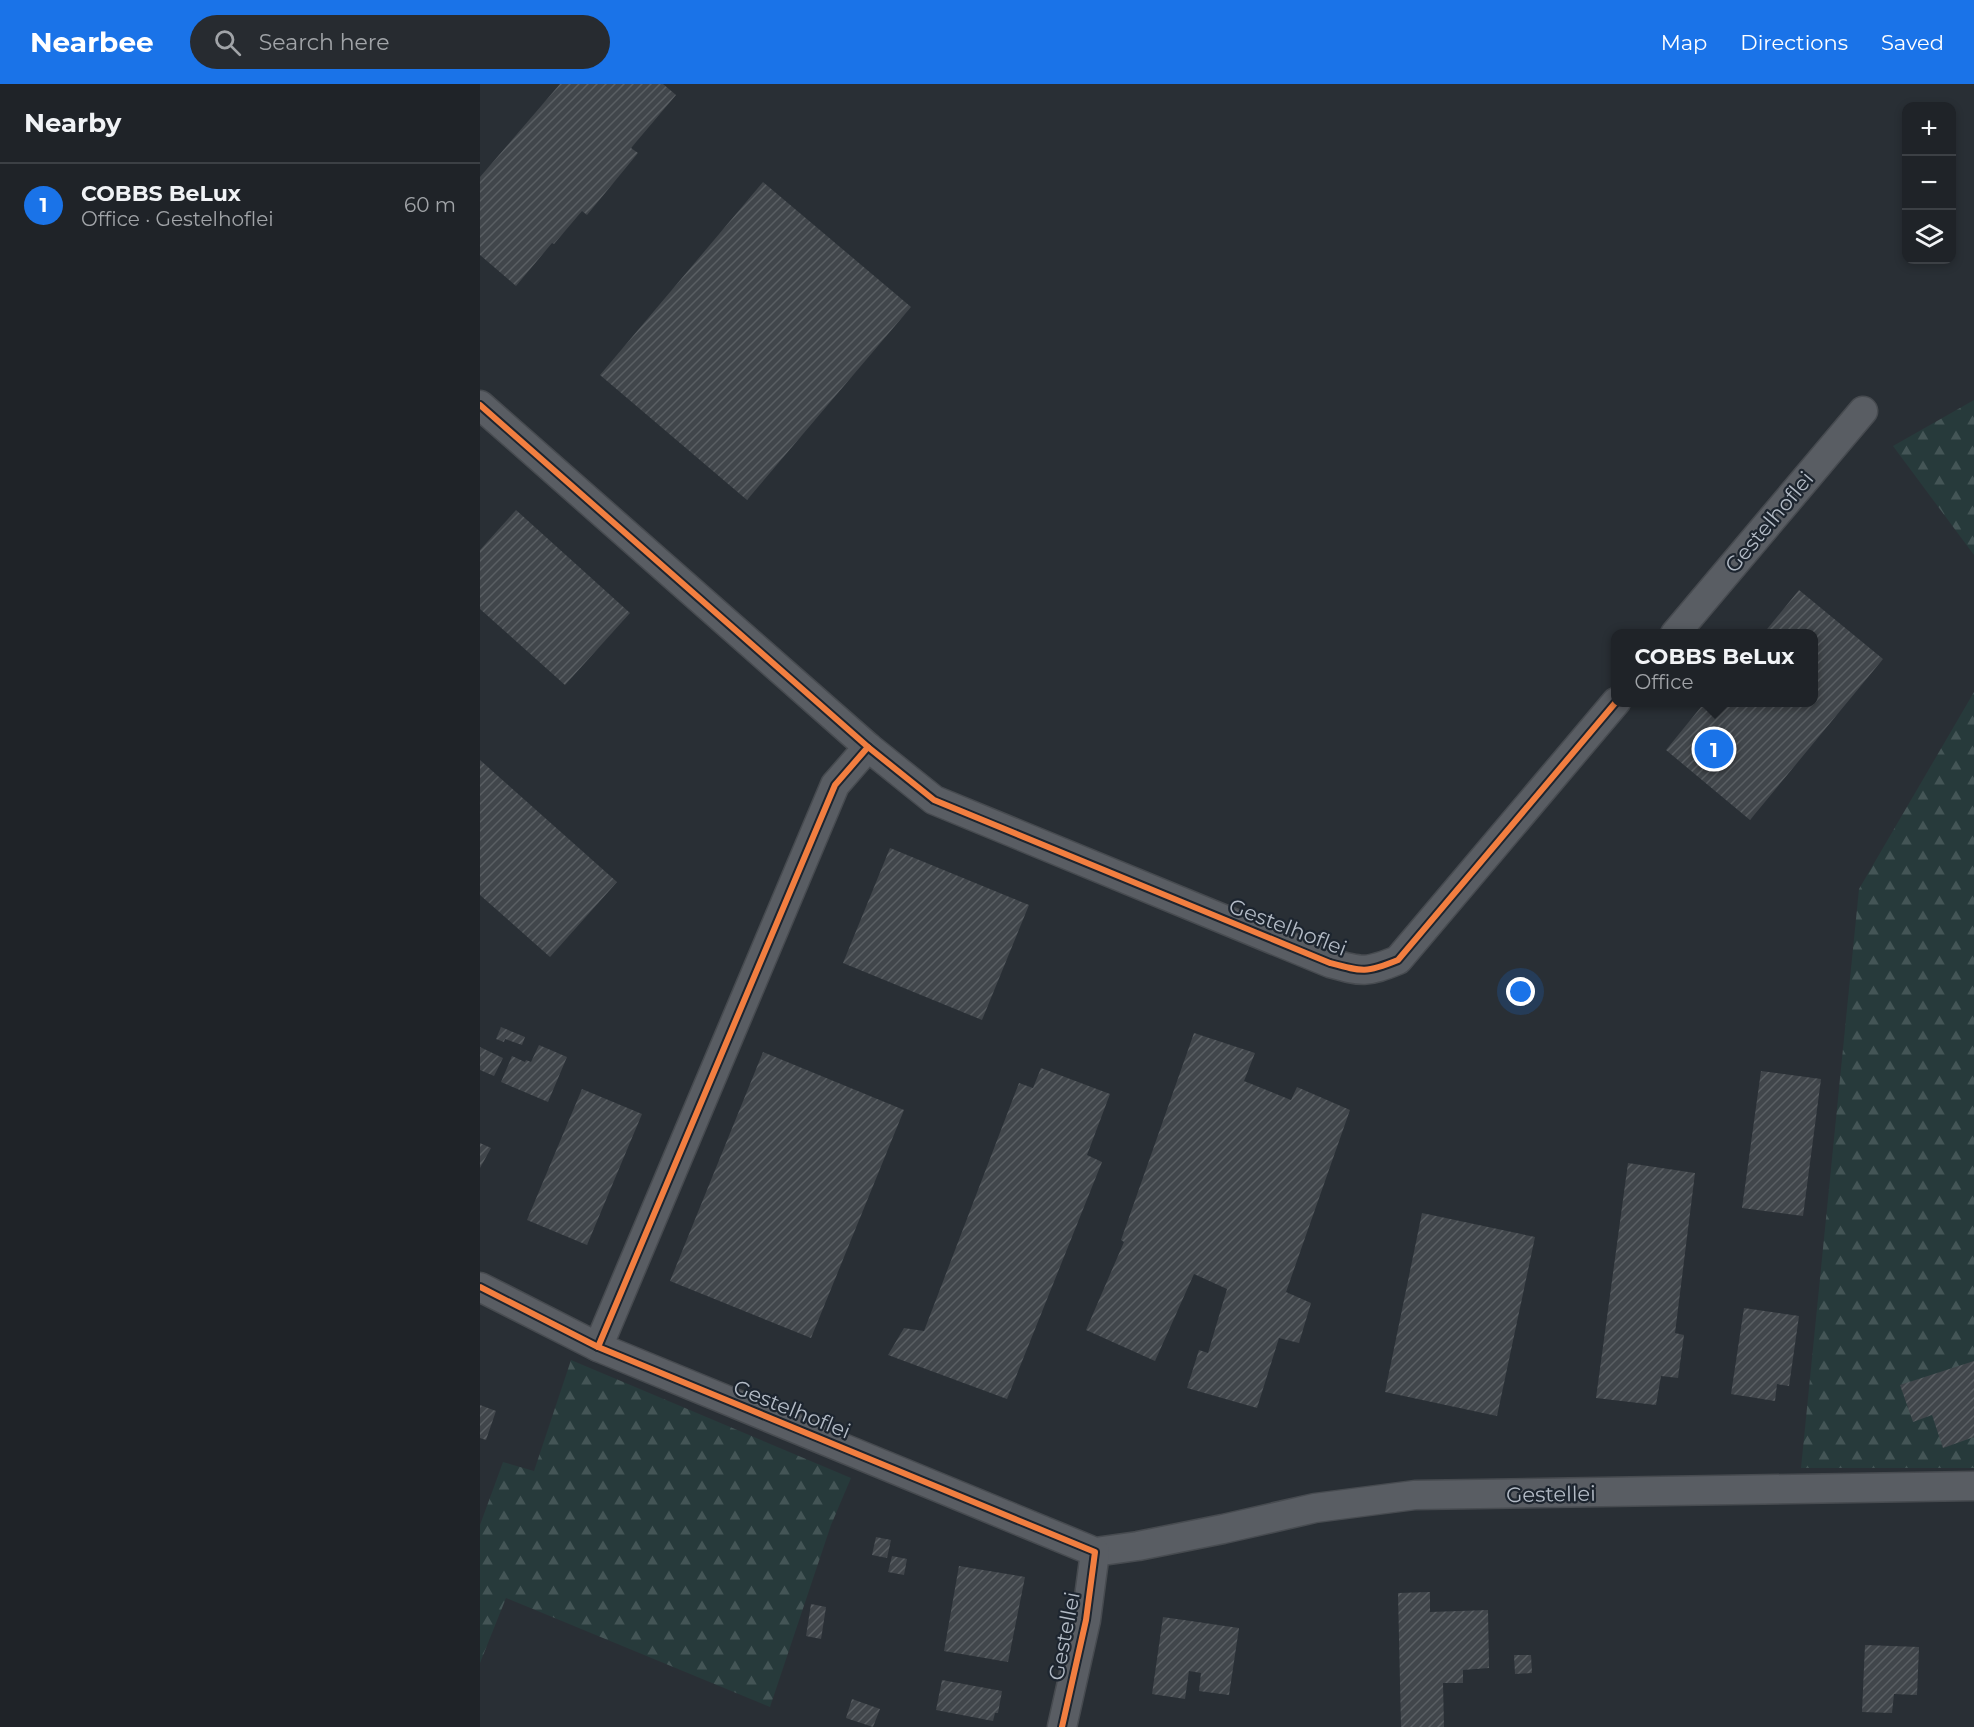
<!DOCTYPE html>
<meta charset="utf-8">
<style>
body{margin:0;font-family:Montserrat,sans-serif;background:#272b30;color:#f1f3f6}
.controls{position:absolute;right:18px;top:18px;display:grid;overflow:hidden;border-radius:12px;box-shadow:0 3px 9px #0003}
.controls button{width:54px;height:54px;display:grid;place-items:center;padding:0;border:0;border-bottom:2px solid #3c4045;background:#1f2328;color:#f1f3f6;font:30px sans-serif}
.you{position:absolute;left:1041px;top:908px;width:21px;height:21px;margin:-15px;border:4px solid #fff;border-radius:50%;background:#1a73e8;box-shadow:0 0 0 9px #1a73e833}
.badge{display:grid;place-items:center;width:39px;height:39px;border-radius:50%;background:#1a73e8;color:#fff;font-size:20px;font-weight:700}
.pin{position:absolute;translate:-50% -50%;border:3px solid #fff;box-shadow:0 2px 6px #0006}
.popup{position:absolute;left:1131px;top:545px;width:207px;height:78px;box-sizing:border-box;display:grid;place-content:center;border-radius:12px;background:#1f2328;filter:drop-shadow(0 2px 4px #0005);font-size:20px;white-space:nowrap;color:#a1a4a8}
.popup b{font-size:22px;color:#f1f3f6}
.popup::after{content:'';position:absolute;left:50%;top:100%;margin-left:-12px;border:12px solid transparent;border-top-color:#1f2328}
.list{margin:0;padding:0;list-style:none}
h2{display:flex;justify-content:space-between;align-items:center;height:78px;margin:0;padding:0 24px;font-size:26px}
h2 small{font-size:20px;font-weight:400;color:#a1a4a8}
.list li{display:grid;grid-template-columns:39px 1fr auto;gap:18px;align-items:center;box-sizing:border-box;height:84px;padding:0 24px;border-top:2px solid #3c4045}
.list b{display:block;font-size:22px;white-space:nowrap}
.list p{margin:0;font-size:20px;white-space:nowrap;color:#a1a4a8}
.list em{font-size:20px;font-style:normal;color:#a1a4a8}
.icon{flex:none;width:33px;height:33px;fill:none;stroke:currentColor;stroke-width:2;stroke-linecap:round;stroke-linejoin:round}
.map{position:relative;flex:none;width:1494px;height:1643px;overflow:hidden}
header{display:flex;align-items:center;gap:36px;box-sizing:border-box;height:84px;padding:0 30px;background:#1a73e8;color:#fff}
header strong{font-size:28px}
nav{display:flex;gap:33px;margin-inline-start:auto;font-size:21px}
.search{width:420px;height:54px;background:#272b30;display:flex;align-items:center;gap:15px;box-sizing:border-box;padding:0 21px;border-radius:33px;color:#a1a4a8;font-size:22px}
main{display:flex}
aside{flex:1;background:#1f2328}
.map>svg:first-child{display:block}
.forest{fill:url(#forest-firs)}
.building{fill:url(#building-hatch)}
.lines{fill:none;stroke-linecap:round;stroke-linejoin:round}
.minor-casing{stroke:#474b50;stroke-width:31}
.minor{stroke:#595d63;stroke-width:28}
.cycleway-casing{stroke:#1d252f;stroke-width:10}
.cycleway{stroke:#f27e40;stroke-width:6}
.labels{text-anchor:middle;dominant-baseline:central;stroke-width:4.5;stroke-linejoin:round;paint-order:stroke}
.street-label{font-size:21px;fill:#b3bbc6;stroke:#1d252f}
</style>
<header>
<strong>Nearbee</strong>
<div class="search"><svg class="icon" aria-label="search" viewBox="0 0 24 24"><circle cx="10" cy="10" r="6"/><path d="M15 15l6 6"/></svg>Search here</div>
<nav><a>Map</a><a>Directions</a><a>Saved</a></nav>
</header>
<main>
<aside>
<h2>Nearby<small></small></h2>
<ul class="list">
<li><span class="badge">1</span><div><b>COBBS BeLux</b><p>Office · Gestelhoflei</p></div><em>60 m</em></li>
</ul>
</aside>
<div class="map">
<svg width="1494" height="1643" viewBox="0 0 1494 1643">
<defs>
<pattern id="forest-firs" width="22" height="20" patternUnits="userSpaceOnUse" patternTransform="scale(1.5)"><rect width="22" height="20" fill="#273a3b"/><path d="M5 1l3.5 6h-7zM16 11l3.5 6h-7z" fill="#445556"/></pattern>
<pattern id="building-hatch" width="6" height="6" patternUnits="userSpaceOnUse" patternTransform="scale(1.5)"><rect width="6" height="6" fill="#41464b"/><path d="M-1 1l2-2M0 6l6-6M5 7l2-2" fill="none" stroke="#5a5f63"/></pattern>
</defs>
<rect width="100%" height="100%" fill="#292f35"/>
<g class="forest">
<polygon points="1494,316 1494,471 1413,362"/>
<polygon points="1494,608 1494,1384 1321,1384 1379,805"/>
<polygon points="91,1276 371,1394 351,1441 290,1623 26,1514 0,1579 0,1441 23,1378 54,1387"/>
</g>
<g class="building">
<polygon points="80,0 183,0 196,11 151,64 158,69 107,131 102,127 74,160 72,159 36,202 0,171 0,93"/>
<polygon points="283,98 431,223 267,416 120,291"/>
<polygon points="36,426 150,529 85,601 0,525 0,466"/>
<polygon points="1319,506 1403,575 1270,736 1186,666 1225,618 1333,618 1333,550 1283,550"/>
<polygon points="0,676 137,798 70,873 0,811"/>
<polygon points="410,764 549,821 502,936 363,879"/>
<polygon points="21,943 45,953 42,961 25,955 24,958 16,955"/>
<polygon points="714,949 775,969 764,997 811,1016 817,1003 870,1026 806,1208 831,1219 819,1259 799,1254 777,1324 707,1304 719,1266 728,1269 747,1205 714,1190 675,1277 606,1246 644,1158 641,1156"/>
<polygon points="59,961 87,973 68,1018 21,998 32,972 45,978 46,976 51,978"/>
<polygon points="0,963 23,974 14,992 0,986"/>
<polygon points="283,968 424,1026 331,1254 190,1197"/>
<polygon points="561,984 630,1010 607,1071 622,1078 527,1315 408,1271 424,1244 444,1247 539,999 553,1004"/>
<polygon points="1281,987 1341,995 1323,1132 1262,1124"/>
<polygon points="102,1005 162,1030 107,1161 47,1136"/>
<polygon points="0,1059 11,1064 0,1084"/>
<polygon points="1148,1079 1215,1089 1195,1249 1204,1251 1198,1294 1181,1292 1176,1321 1116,1314"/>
<polygon points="942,1129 1055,1153 1017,1332 905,1308"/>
<polygon points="1264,1224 1319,1232 1309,1302 1297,1300 1295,1317 1251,1310"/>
<polygon points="1494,1277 1494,1353 1463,1364 1452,1331 1433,1338 1420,1301"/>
<polygon points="0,1321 16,1327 6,1356 0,1354"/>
<polygon points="396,1453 411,1456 407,1474 392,1471"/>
<polygon points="412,1472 427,1475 424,1491 408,1488"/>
<polygon points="479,1482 545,1493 528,1578 464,1567"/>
<polygon points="950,1508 950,1528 1008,1526 1009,1584 983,1586 983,1599 963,1599 964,1643 921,1643 918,1509"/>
<polygon points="331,1520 346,1523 341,1555 326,1552"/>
<polygon points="683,1533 759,1544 749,1611 719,1607 721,1589 709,1587 705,1615 672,1610"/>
<polygon points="1385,1561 1439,1563 1437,1611 1414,1610 1412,1629 1382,1628"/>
<polygon points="1034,1571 1051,1571 1052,1589 1035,1590"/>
<polygon points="462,1596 522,1607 518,1629 515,1629 513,1637 456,1626"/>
<polygon points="372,1615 400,1625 393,1643 366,1634"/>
</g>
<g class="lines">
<g class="minor-casing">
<g id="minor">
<polyline points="0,321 388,663 355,701 118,1263"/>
<polyline points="1195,550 1383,327"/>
<path d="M388,663L454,716L850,879C883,888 886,889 918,876L1136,618"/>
<polyline points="0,1203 118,1263 615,1468 658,1462 743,1445 835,1424 935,1411 1494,1402"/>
<polyline points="582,1643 606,1536 615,1468"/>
</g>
</g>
<use href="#minor" class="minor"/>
<g class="cycleway-casing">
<g id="cycleway">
<polyline points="0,321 388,663 355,701 118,1263"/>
<path d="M388,663L454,716L850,879C883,888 886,889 918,876L1136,618"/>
<polyline points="0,1203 118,1263 615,1468 606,1536 582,1643"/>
</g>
</g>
<use href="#cycleway" class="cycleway"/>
</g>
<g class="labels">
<g class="street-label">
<text transform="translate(1289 438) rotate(-50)">Gestelhoflei</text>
<text transform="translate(808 843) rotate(21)">Gestelhoflei</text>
<text transform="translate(312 1325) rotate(22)">Gestelhoflei</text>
<text transform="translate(1071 1410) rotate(-1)">Gestellei</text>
<text transform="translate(584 1552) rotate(-79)">Gestellei</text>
</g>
</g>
</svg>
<div class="controls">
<button>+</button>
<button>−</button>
<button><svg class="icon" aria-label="layers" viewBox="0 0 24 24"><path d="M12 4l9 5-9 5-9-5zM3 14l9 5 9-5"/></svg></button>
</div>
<div class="you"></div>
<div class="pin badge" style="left:1234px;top:665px">1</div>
<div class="popup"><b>COBBS BeLux</b>Office</div>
</div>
</main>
